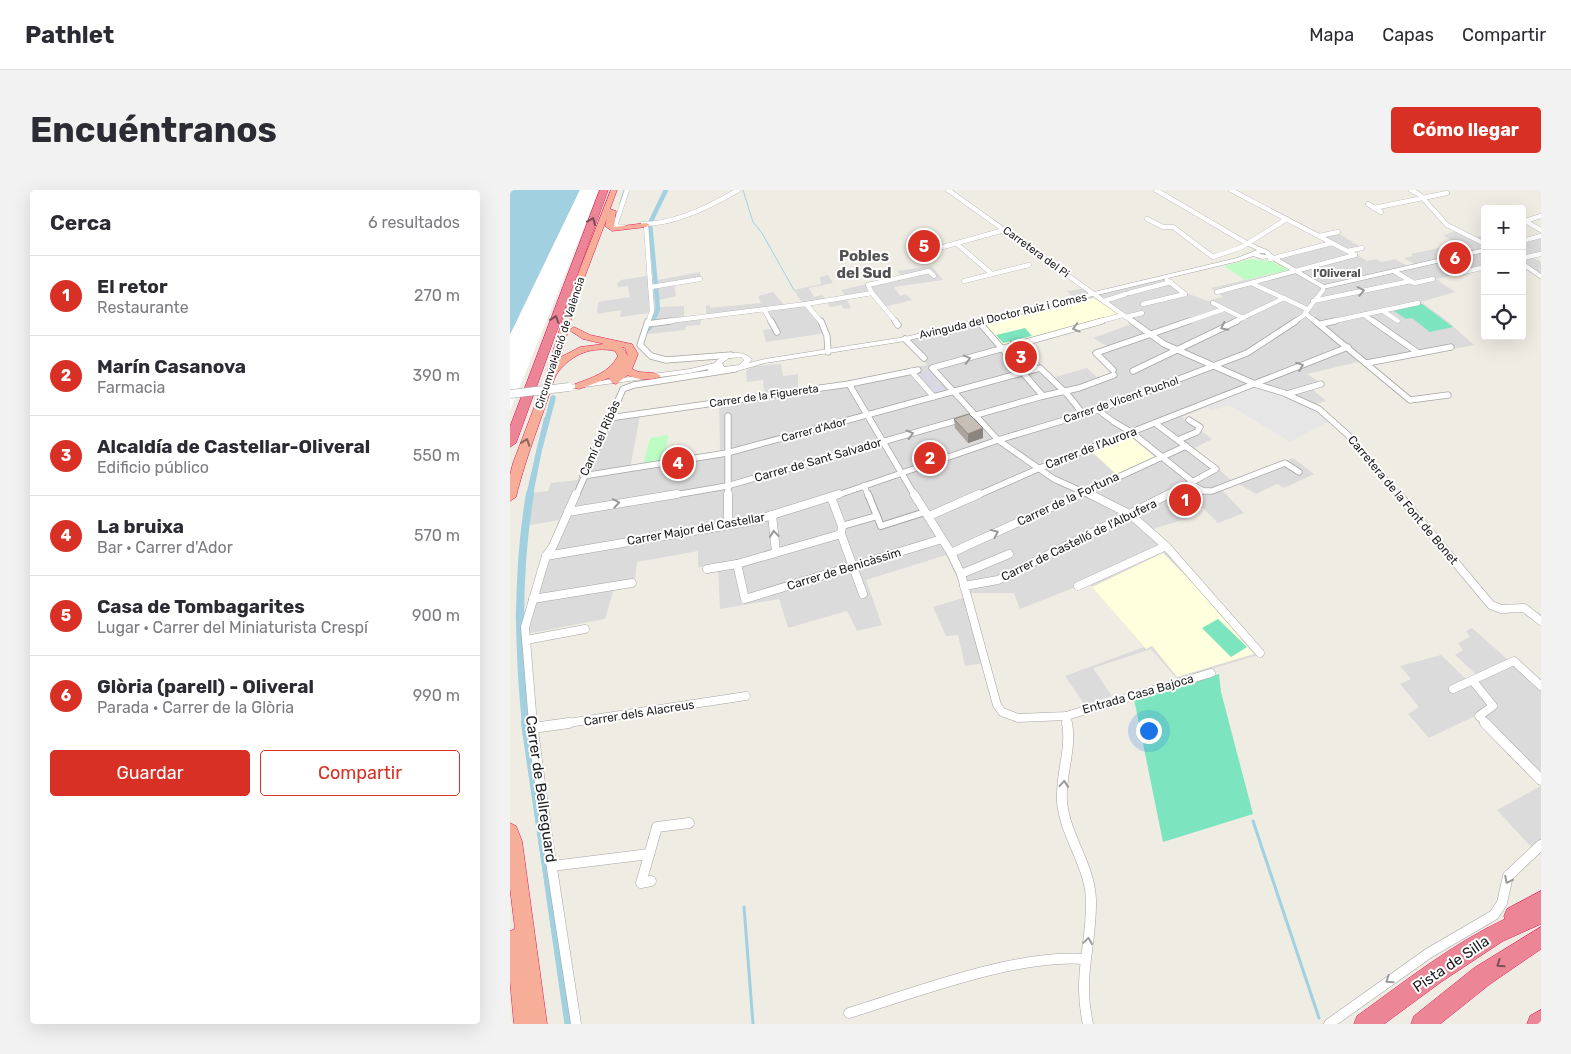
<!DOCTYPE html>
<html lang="es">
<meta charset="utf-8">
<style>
body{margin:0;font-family:Rubik,sans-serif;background:#f2f2f3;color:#2b2b33}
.controls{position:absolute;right:15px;top:15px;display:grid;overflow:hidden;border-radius:5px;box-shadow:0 5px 20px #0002}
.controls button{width:45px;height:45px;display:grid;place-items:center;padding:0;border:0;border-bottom:1px solid #e1e1e2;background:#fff;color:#2b2b33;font:25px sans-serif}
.you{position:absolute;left:638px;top:540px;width:18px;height:18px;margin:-12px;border:4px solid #fff;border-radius:50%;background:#1a73e8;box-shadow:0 0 0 8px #1a73e833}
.badge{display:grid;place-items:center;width:32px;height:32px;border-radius:50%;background:#d93025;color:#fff;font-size:16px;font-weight:700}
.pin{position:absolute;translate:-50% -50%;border:2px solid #fff;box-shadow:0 1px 5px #0006}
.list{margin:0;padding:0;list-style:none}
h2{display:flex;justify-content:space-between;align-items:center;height:65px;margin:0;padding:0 20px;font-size:21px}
h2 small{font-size:16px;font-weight:400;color:#7c7c81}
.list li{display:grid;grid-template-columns:32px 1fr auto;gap:15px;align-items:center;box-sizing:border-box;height:80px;padding:0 20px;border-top:1px solid #e1e1e2}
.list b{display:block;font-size:19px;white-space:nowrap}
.list p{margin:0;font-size:16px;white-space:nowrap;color:#7c7c81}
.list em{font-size:16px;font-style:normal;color:#7c7c81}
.actions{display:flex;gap:10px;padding:15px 20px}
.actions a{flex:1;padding:11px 0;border:1px solid #d93025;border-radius:5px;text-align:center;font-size:18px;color:#d93025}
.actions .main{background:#d93025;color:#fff}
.icon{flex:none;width:28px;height:28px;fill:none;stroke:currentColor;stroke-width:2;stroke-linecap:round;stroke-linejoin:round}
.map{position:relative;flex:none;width:1031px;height:834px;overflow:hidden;border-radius:5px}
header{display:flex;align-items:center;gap:30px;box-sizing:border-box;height:70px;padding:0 25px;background:#fff;border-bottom:1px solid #e1e1e2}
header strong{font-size:24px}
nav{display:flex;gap:28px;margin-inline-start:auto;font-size:18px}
.intro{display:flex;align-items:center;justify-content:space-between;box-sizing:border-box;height:120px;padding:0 30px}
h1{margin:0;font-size:35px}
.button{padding:12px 22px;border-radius:5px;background:#d93025;color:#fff;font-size:18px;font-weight:700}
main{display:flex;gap:30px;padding:0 30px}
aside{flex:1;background:#fff;border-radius:5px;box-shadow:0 5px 20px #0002}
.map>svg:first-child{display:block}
.residential{fill:#dcdbdb;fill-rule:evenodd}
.education{fill:#feffdd}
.park{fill:#bdfdc3}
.pitch{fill:#7ce4be}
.parking{fill:#e6e6e6}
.plaza{fill:#d7d7e5}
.water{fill:#a1d0e0}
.pier{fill:#fff}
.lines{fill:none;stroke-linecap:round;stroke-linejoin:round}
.stream-far3{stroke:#a1d0e0;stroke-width:1}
.stream-far2{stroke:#a1d0e0;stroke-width:2}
.stream-far1{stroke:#a1d0e0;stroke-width:2.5}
.stream{stroke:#a1d0e0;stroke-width:3}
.canal-far3{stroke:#a1d0e0;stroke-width:4.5}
.canal-far2{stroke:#a1d0e0;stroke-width:5.5}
.canal-far1{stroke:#a1d0e0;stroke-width:8}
.canal{stroke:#a1d0e0;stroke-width:10}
.pedestrian-far2-casing{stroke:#a5a5a5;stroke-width:4.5}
.pedestrian-far1-casing{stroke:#a5a5a5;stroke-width:6}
.pedestrian-casing{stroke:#a5a5a5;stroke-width:8}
.minor-far3-casing{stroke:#a5a5a5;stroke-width:5}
.minor-far2-casing{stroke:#a5a5a5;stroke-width:7}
.minor-far1-casing{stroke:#a5a5a5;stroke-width:9}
.minor-casing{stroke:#a5a5a5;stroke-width:11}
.tertiary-casing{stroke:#a5a5a5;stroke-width:1}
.trunk-casing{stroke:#e4195b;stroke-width:1}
.motorway-casing{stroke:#e4195b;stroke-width:1}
.pedestrian-far2{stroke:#fff;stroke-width:4}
.pedestrian-far1{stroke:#fff;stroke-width:5}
.pedestrian{stroke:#fff;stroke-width:6}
.minor-far3{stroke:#fff;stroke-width:4.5}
.minor-far2{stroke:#fff;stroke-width:5.5}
.minor-far1{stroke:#fff;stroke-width:8}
.minor{stroke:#fff;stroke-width:10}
.tertiary{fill:#fff;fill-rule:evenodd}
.trunk{fill:#f6ae98;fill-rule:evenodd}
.motorway{fill:#ec8697;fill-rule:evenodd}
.tertiary-bridge-casing{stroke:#a5a5a5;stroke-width:9;stroke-linecap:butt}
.tertiary-bridge{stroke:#fff;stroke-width:8}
.wall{fill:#aba39d}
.shaded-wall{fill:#8b857f}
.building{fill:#c7beb6;stroke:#8b857f}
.oneway{stroke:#7b4d54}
.oneway2{stroke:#9a9a9a}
.oneway3{stroke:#8a665b}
.labels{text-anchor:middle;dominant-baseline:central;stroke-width:4;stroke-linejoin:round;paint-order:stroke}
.far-street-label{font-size:11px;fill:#1e1e1e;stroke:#fff}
.far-neighbourhood-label{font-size:11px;font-weight:bold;fill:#515151;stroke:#fff}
.street-label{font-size:12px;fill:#1e1e1e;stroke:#fff}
.far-district-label{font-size:15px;font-weight:bold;fill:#515151;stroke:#fff}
.near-street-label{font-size:15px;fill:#1e1e1e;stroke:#fff}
</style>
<header>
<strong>Pathlet</strong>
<nav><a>Mapa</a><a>Capas</a><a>Compartir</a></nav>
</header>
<div class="intro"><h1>Encuéntranos</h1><a class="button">Cómo llegar</a></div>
<main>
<aside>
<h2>Cerca<small>6 resultados</small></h2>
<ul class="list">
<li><span class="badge">1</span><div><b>El retor</b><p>Restaurante</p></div><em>270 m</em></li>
<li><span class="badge">2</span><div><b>Marín Casanova</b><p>Farmacia</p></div><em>390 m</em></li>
<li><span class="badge">3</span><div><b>Alcaldía de Castellar-Oliveral</b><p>Edificio público</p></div><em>550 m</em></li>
<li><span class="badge">4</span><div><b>La bruixa</b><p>Bar · Carrer d'Ador</p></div><em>570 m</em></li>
<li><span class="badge">5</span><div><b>Casa de Tombagarites</b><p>Lugar · Carrer del Miniaturista Crespí</p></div><em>900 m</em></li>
<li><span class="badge">6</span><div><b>Glòria (parell) - Oliveral</b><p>Parada · Carrer de la Glòria</p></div><em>990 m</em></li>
</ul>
<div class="actions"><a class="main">Guardar</a><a>Compartir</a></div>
</aside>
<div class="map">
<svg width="1031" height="834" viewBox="0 0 1031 834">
<rect width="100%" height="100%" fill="#efece3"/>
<g class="residential">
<path d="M947,41L962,48L975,45V78L926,89L945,102L911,112L935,129L964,155L908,166L852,171L797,184L814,195L801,198L816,211L803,215L750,195L672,227L702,249L685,258L723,292L783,268L804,284L774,298L767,294L746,304L727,293L711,299L734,323L708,333L693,318L676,324L679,328L639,340L752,464L667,489L641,459L583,478L602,506L575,515L555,486L634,457L578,392L510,419L504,403H458L475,473L455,476L448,445L436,446L423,417L456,407L436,365L356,390L372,435L347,441L337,421L278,438L269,409L210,419L208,377H188V361L127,372L125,389L106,392L95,429L10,445L49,330L16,336L20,303L38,301L41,293L67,290L100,228L130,225L120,279L210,261L209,210L254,204L253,190L237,192L236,180L245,176L271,174L273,186L288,184V199L342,191L417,175L394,151L566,110L557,101L577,98L587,105L657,88L679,104L697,111L713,107L701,98L779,80L759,69L821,53L810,47L828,43L852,58L841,61L857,71L866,69L871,72L885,69L897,76L904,74L894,68L903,66L901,64L933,57L947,64L958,61L933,45ZM615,126L624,133L583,148L597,156L581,162L602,184L590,190L577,178L542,188L514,154Z"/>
<polygon points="1026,46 1031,48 1031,65 1022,67 1031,72 1031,84 1012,72 1012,50"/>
<polygon points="422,76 433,90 384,97 390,106 396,104 402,110 374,117 362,103 336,108 341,118 334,119 331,115 320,117 316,111 297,115 312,129 316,143 256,152 253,140 262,139 254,120 192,127 190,135 176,136 175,140 129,145 139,123 110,127 111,120 87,124 88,112 120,107 118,96 108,97 107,94 111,90 142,85 143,91 190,82 191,88 164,93 166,106 149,110 149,117 174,116 174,128 196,125 196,116 199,115 201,118 251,113 248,106 263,102 275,116 293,114 284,100 311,94 310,87 318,85 323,93 299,98 304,107 312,105 316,110 335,106 331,100 392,86 387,81"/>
<polygon points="962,438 1031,499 1031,591 965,526 919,548 898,524 909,517 890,494 901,489 890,476 931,465 957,490 968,486 945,465 953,460 948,453 960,447 956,441"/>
<polygon points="1031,596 1031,652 1023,659 987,620"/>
</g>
<g class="education">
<polygon points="584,108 609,125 493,155 474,134"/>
<polygon points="620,246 645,267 607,285 582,262"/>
<polygon points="653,363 688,398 744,464 667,487 642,456 636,459 582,397"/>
</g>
<g class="park">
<polygon points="742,69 763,72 779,80 735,90 714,76"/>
<polygon points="158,245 154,272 133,275 140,248"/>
</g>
<g class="pitch">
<polygon points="912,114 943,137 920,142 902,128 896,129 884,121"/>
<polygon points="515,138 522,146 493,153 486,145"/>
<polygon points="708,429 737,457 721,467 692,438"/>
<polygon points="709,484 711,502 743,624 653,652 624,509"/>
</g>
<polygon class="parking" points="749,196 766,202 809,222 819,231 780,252 719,215 701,221 697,217"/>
<polygon class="plaza" points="418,181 427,189 421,191 426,196 432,194 438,200 421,206 400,184"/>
<polygon class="water" points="0,0 70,0 0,145"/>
<polygon class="pier" points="70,0 89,0 0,221 0,145"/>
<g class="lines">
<g class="stream-far3">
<polyline points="233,0 243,32 252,43 284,100"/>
<polyline points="110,13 114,0"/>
</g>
<polyline class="stream-far2" points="17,306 35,228"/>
<polyline class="stream-far1" points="13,534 7,426 13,338 18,304"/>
<g class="stream">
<polyline points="13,533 56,834"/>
<polyline points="743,631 809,828"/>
<polyline points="234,717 243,834"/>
</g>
<polyline class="canal-far3" points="142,132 148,119 140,33 156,0"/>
<g class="canal-far2">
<polyline points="139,138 142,131"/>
<polyline points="20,306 29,261 43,208"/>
</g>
<path class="canal-far1" d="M16,534C8,457 7,380 20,304"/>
<polyline class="canal" points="16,533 60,834"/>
<g class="pedestrian-far2-casing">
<polyline id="pedestrian-far2" points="873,121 888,131"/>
</g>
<g class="pedestrian-far1-casing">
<g id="pedestrian-far1">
<polyline points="401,181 424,207"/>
<polyline points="588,220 604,232"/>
<polyline points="354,295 358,306"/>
</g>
</g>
<g class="pedestrian-casing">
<g id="pedestrian">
<polyline points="358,304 371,336 415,322"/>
<polyline points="332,336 367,326"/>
</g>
</g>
<g class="minor-far3-casing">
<g id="minor-far3">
<polyline points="438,0 623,132"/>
<polyline points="646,0 738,54"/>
<polyline points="721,0 845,65"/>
<polyline points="901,0 910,5 937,35 975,54"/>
<polyline points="858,14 871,22"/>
<polyline points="864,18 937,3"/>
<polyline points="1031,26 1015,31 1031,40"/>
<polyline points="637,29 653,37 663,37 703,67 732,57 775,30"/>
<path d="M133,34C165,34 201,16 228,0"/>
<polyline points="136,35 142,121 138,132"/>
<polyline points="114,37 105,36 117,0"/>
<polyline points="809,46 828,42"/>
<polyline points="1012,51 1031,46"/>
<polyline points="446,53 482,84"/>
<polyline points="422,60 494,40"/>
<polyline points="838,61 852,58"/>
<polyline points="1012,68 1031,64"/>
<polyline points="760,69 822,53"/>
<polyline points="884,81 904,93 923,89"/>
<polyline points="950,83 975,77"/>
<polyline points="657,90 675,104"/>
<polyline points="454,91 519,75"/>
<polyline points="741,93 797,119"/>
<polyline points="141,97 190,89"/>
<polyline points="707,102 845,65"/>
<polyline points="362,103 358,95 419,81 424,86"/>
<polyline points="619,103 661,92"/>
<polyline points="594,111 616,104"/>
<polyline points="803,111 901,91"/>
<polyline points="703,113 733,128"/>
<polyline points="296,114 311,132"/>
<polyline points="633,114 675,104"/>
<polyline points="254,119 261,132"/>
<polyline points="795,123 806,132"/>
<polyline points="854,125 864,132"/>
<polyline points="616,127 632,123"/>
<polyline points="151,132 296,114 362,103 386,132"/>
<polyline points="587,132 613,125"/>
<polyline points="676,132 714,119"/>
<polyline points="724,132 774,108"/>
<polyline points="784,132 793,126 813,100 813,97"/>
<polyline points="819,132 908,113"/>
</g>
</g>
<g class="minor-far2-casing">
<g id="minor-far2">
<polyline points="138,131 130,155 141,166 156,170 221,165"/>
<polyline points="261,131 267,142"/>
<polyline points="311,131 317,146 318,162"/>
<polyline points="385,131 388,135"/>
<polyline points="622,131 654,154 745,194 774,203 809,219 838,245 889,306"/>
<polyline points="805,131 900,210 938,205"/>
<polyline points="863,131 907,162"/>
<polyline points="469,132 533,206"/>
<polyline points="137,134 161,131"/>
<polyline points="811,134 825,131"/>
<polyline points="395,149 414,168"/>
<polyline points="857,173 941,157"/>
<polyline points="603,180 586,163 679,131"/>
<polyline points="623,181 727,131"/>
<polyline points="339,194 405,306"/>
<polyline points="777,204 811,194"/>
<polyline points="218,226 218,306"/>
<polyline points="99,228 339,194 408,180"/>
<polyline points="604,232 621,242 683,292"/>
<polyline points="645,233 706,279 657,306"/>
<polyline points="668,250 687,242 690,237 679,230"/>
<polyline points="73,286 217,263 530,178 558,205 573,224"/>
<polyline points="681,294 693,301 702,301 775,273 789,282"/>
<polyline points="66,306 113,199 124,195 225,179"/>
<polyline points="159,306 217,296 533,206 569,198 604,185"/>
<polyline points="325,306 488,250 588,220 737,163 786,131"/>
<polyline points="466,306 530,278 838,157"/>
<polyline points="567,306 676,256"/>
<polyline points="582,306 544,289 488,250 422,178 592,131"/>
</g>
</g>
<g class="minor-far1-casing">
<g id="minor-far1">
<polyline points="218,304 218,335"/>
<polyline points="404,304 441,363 451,384 487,515 492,522 508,528 556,526 701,483"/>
<polyline points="580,304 621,325 656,356 750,463"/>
<polyline points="888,304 981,415 991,419 1014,418 1031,431"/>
<polyline points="321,307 332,336 331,344 353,404"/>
<polyline points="58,322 167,304"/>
<polyline points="262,325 266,362"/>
<polyline points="419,326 469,304"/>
<polyline points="441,363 570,304"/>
<polyline points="36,366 243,331 329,304"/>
<polyline points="227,374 235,409 432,349"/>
<polyline points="197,379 227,374 331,344"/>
<polyline points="451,384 499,364"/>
<polyline points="454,396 488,390 659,304"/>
<polyline points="568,396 656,356"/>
<polyline points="23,409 122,393"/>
<polyline points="16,450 75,439"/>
<polyline points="963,491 983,516 969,526 977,534"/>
<polyline points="943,499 1004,471 1031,496"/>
<polyline points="556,526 557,534"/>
<polyline points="23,534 15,437 36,366 43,356 66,304"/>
<polyline points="51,534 236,506"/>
</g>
</g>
<g class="minor-casing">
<g id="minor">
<polyline points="22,533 37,646 66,834"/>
<path d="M557,533C562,559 550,585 552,612C555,646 580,675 581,710C582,755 567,786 578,834"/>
<polyline points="975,533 1031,590"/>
<polyline points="23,538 59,533"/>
<polyline points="42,676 139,664"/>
<polyline points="141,691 131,693 147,637 179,633"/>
<path d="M339,823C407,802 505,764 575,769"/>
<polyline points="819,834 919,763 984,725 992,713 998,686 1031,655"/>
</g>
</g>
<g class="tertiary-casing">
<g id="tertiary">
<path d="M738,52L759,61L761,64L814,95L975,58V62L813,99L759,68L752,69L743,66L729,71L395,151L255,173L227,181L201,182H198V179L180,183L59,199L55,197L59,195L180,179L205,173L206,171C217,163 231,159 242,169L239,173L255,169L395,147L727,68L747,60L736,55V53ZM750,63H755L756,65L749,64ZM231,167L234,170L229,175L214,177L212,173L219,168Z"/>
<polygon points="1012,71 1031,84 1031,89 1012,76"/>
</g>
</g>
<g class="trunk-casing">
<g id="trunk">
<path d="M101,0H107L100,19L106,21L104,37L136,33L140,35L136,37L102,41L95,36L97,28L67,107L51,167L70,157L94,154L73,149L59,140L64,137L80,145L122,154L128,164L122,179C131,185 143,180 151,186C144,191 125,190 118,185L106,194L102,193L99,188L69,199L65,198V194C83,187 99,183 108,166L105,161C82,156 62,164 48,182C43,189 40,203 37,211C26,243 14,274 6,307L0,311V285L3,273L35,189L59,107ZM112,157L115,158L118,166Z"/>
<polygon points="0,633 6,636 12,651 37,834 4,834 0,791 0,741 5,739 0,698"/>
</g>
</g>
<g class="motorway-casing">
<g id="motorway">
<polygon points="90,0 98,0 6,253 0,257 0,237"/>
<path d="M1031,701V734L993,751L931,792L874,834H844L847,826C894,792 942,754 995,729L994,726L997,719Z"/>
<polygon points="1031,737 1031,759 980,794 930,834 901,834 904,826 964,778"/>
<polygon points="1031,820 1031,834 1017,834 1020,826"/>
</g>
</g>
<use href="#pedestrian-far2" class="pedestrian-far2"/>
<use href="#pedestrian-far1" class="pedestrian-far1"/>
<use href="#pedestrian" class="pedestrian"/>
<use href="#minor-far3" class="minor-far3"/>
<use href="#minor-far2" class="minor-far2"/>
<use href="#minor-far1" class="minor-far1"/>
<use href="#minor" class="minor"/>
<use href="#tertiary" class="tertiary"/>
<use href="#trunk" class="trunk"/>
<use href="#motorway" class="motorway"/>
<g class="tertiary-bridge-casing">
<polyline id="tertiary-bridge" points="0,204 59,197"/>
</g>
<use href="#tertiary-bridge" class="tertiary-bridge"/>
</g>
<g class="wall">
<polygon points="411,49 426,55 416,60 412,54"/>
<polygon points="500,152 524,173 513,176 500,161"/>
<polygon points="444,229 473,238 473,248 458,253 445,238"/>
</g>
<g class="shaded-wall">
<polygon points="425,49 426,55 416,60 415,54"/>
<polygon points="524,164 524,173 513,176 513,167"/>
<polygon points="473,238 473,248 458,253 458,244"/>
</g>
<g class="building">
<polygon points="423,46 425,49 415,54 411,49"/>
<polygon points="510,150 524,164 513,167 500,152"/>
<polygon points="459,224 473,238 458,244 444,229"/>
</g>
<defs><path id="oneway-chevron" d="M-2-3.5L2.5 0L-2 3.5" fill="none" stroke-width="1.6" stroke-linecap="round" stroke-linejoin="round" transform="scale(1.25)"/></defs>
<g class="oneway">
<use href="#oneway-chevron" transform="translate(82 31) rotate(-68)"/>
<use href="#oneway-chevron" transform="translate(45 129) rotate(-71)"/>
<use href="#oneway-chevron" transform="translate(990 774) rotate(146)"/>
</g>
<g class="oneway2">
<use href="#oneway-chevron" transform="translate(851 101) rotate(-11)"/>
<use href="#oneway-chevron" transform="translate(714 137) rotate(154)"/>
<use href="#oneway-chevron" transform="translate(566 138) rotate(165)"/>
<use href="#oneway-chevron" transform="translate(457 169) rotate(-15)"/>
<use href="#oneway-chevron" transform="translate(790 176) rotate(-21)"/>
<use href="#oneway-chevron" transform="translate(400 244) rotate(-16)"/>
<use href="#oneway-chevron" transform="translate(106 313) rotate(-10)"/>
<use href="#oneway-chevron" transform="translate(485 343) rotate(-24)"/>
<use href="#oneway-chevron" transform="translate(264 344) rotate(-96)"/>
<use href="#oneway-chevron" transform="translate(554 594) rotate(-85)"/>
<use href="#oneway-chevron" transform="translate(998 690) rotate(117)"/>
<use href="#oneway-chevron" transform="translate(578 751) rotate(-82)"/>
<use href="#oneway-chevron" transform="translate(879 790) rotate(146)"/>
</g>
<use class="oneway3" href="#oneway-chevron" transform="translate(16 252) rotate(-70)"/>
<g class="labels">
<g class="far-street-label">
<text transform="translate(526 62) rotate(36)">Carretera del Pi</text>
<text transform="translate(493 126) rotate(-13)">Avinguda del Doctor Ruiz i Comes</text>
<text transform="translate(50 153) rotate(-72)">Circumval·lació de València</text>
<text transform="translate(254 206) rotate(-8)">Carrer de la Figuereta</text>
<text transform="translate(611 210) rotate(-19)">Carrer de Vicent Puchol</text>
<text transform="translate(304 240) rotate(-15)">Carrer d'Ador</text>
</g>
<g class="far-neighbourhood-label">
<text x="827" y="83">l'Oliveral</text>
</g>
<g class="street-label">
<text transform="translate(90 248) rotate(-66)">Camí del Ribàs</text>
<text transform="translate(581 258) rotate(-21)">Carrer de l'Aurora</text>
<text transform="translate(308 270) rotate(-16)">Carrer de Sant Salvador</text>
<text transform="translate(558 309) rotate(-25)">Carrer de la Fortuna</text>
<text transform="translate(893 310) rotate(50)">Carretera de la Font de Bonet</text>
<text transform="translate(186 339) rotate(-10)">Carrer Major del Castellar</text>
<text transform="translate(569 350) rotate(-26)">Carrer de Castelló de l'Albufera</text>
<text transform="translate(334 379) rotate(-17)">Carrer de Benicàssim</text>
<text transform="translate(628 504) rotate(-16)">Entrada Casa Bajoca</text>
<text transform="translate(129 523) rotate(-9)">Carrer dels Alacreus</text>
</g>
<g class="far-district-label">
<text x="354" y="66">Pobles<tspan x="354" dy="17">del Sud</tspan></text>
</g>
<g class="near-street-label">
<text transform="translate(31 599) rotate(82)">Carrer de Bellreguard</text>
<text transform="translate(941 774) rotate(-34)">Pista de Silla</text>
</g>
</g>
</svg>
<div class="controls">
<button>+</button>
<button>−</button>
<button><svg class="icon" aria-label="locate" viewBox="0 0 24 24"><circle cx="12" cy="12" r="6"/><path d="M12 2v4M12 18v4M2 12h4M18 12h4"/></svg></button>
</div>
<div class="you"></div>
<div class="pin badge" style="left:675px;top:310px">1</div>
<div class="pin badge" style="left:420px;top:268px">2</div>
<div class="pin badge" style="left:511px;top:167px">3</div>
<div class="pin badge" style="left:168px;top:273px">4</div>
<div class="pin badge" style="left:414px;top:56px">5</div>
<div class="pin badge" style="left:945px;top:68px">6</div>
</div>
</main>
